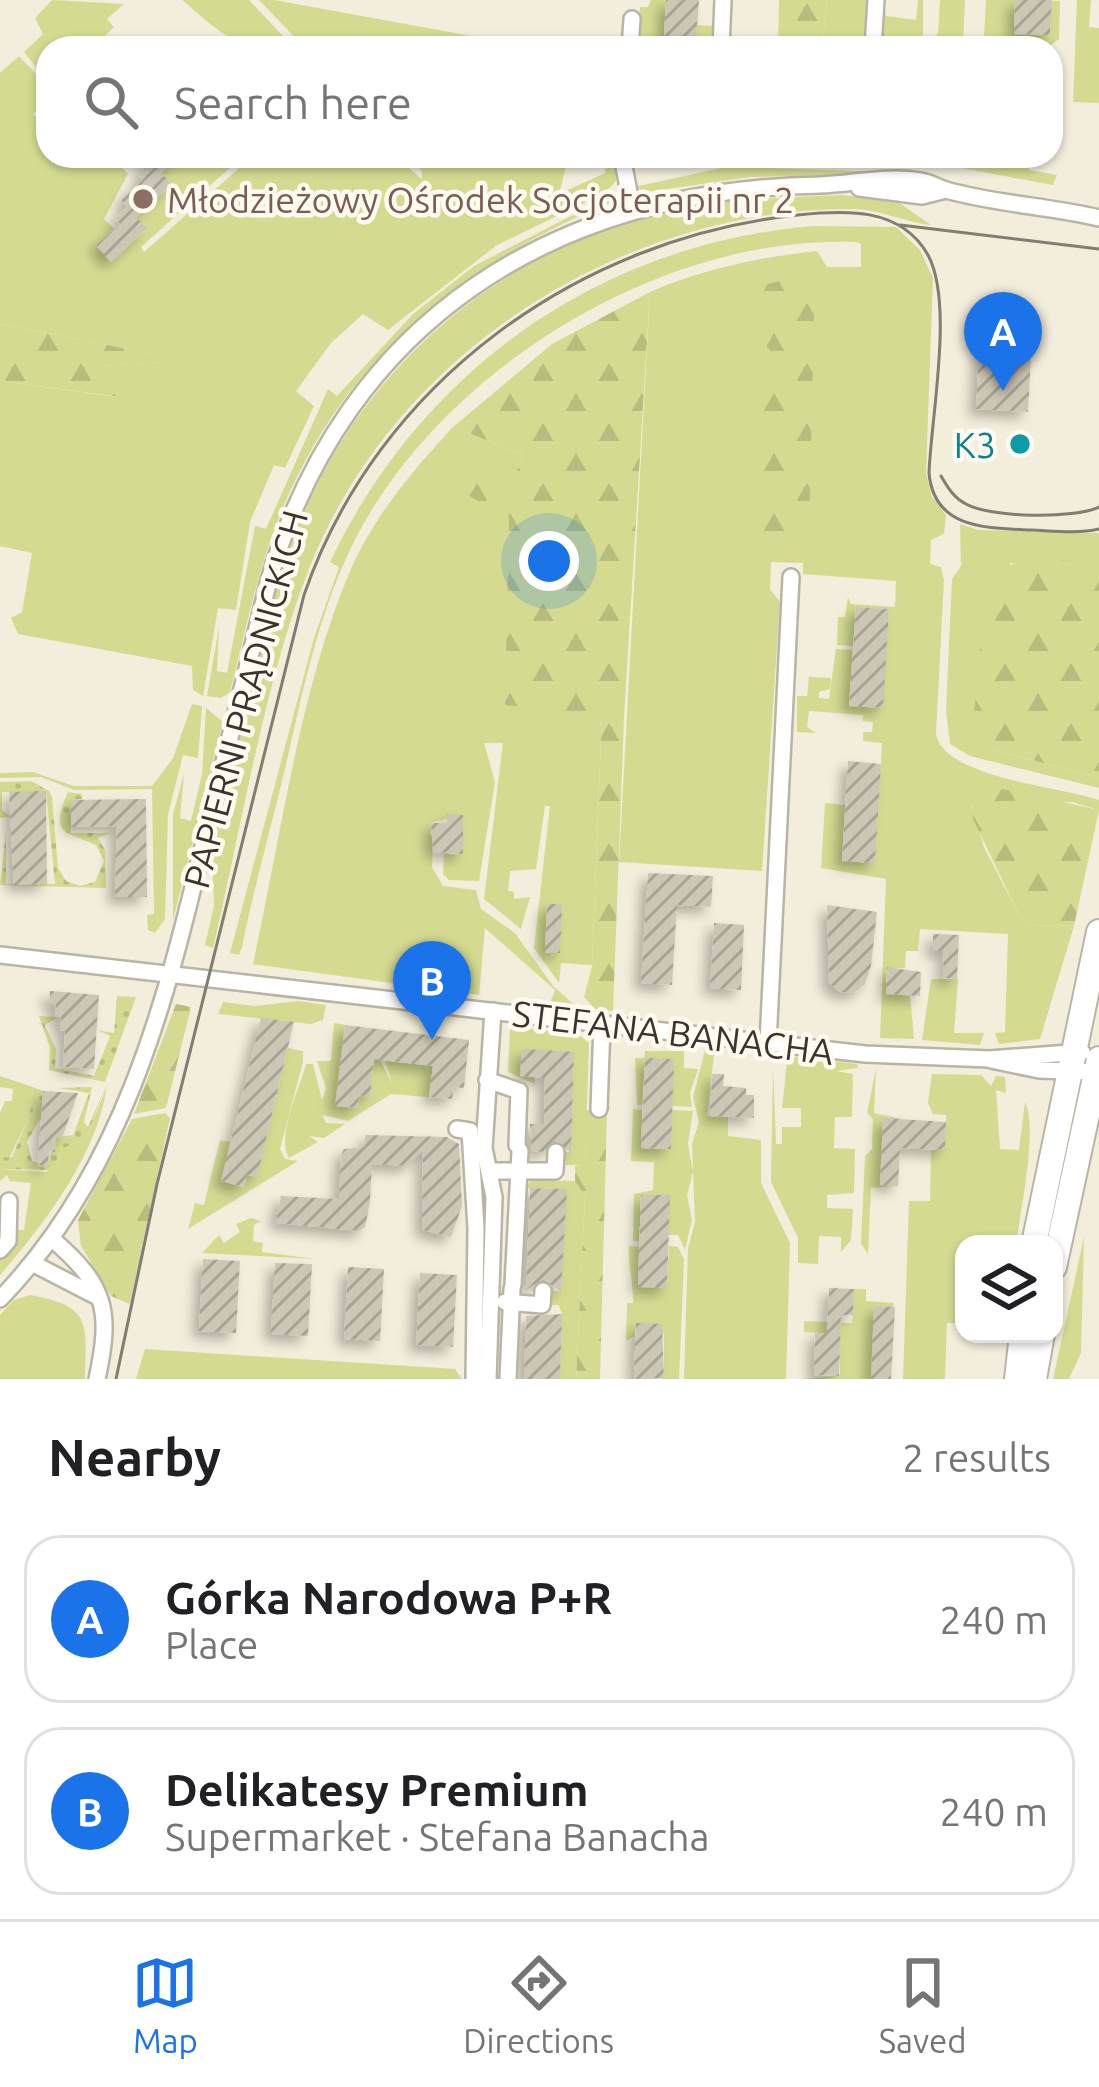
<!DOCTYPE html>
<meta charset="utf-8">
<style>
body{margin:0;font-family:Ubuntu,sans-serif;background:#f2f2f2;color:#202124}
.controls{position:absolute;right:36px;bottom:36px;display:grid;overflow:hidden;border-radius:24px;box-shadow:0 3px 9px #0004}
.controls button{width:108px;height:108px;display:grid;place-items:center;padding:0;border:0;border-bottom:3px solid #e0e0e0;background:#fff;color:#202124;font:60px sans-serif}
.you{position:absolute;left:549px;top:561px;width:42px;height:42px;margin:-30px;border:9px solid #fff;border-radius:50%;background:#1a73e8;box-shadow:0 0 0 18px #1a73e833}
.badge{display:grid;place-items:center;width:78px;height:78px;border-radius:50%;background:#1a73e8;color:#fff;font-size:39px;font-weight:700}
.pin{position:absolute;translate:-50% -99px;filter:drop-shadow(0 3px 6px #0008)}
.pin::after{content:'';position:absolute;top:63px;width:42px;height:36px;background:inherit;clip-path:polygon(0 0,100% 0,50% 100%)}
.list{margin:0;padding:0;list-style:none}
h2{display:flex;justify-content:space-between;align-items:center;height:156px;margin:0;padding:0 48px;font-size:51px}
h2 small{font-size:39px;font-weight:400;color:#757577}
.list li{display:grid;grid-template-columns:78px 1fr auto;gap:36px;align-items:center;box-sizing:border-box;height:168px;margin:0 24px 24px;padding:0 24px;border:3px solid #e0e0e0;border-radius:36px}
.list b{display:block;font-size:45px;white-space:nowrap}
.list p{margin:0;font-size:39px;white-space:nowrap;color:#757577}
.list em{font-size:39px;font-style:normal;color:#757577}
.icon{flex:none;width:66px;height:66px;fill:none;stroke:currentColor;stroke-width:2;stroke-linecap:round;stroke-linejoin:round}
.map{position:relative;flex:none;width:1099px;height:1379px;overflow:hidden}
.search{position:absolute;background:#fff;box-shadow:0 3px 9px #0004;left:36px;right:36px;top:36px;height:132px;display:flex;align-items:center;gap:30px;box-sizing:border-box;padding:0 42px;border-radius:36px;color:#757577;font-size:45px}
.sheet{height:540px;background:#fff}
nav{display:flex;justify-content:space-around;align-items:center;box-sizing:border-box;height:168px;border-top:3px solid #e0e0e0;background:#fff;font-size:33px;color:#757577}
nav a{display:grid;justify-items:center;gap:6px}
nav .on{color:#1a73e8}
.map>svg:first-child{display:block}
.green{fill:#d4db91}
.forest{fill:url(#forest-firs)}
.garden{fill:url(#garden-dots)}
.building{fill:url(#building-hatch);filter:url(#shadow)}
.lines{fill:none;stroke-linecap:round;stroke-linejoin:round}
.minor-casing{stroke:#bab4a4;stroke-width:20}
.primary-casing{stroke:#bab4a4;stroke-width:28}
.minor{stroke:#fff;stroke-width:15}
.primary{stroke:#fff;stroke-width:24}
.tram{stroke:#827d72;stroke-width:3}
.education-dot{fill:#8d6e63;stroke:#fefaf0;stroke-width:4.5}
.culture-dot{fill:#0f9aa8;stroke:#fefaf0;stroke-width:4.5}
.labels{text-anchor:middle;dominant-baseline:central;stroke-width:9;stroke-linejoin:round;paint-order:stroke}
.education-label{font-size:36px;fill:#785e54;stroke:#fefaf0;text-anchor:start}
.culture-label{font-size:36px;fill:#0d838f;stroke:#fefaf0;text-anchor:end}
.street-label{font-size:36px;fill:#38352e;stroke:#fefaf0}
</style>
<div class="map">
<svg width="1099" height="1379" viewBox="0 0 1099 1379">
<defs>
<pattern id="forest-firs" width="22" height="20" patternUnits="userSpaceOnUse" patternTransform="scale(3)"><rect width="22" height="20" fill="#d4db91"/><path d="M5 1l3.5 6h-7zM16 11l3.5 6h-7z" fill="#b7bd7d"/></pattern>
<pattern id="garden-dots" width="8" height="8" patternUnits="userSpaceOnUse" patternTransform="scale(3)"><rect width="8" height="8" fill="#d4db91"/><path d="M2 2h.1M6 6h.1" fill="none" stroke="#b7bd7d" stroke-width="1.8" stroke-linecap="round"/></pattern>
<pattern id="building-hatch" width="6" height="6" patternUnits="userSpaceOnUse" patternTransform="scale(3)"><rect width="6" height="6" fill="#ccc6b5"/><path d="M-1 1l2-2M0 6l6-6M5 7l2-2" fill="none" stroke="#a7a294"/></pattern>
<filter id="shadow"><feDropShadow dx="-7" dy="7" stdDeviation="6" flood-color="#0004"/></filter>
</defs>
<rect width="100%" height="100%" fill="#f3eddb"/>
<g class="green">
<polygon points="52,0 124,4 107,19 114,27 92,48 48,48 48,67 41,73 24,52 43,34 35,18"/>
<path d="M182,0H249L294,48C232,48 227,38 182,0Z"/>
<polygon points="259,0 274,0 538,48 305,48"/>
<polygon points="651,0 666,0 664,38 696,40 697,25 714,26 715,43 706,48 645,45 637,34 640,7 648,7"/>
<polygon points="827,0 870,0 868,48 822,48"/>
<polygon points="882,0 886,16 916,20 918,0 923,0 923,44 938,34 940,0 965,0 963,42 984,37 986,0 1015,0 1014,34 1050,35 1052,1 1060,1 1059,39 1048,47 880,48"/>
<polygon points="1077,0 1091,0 1089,27 1099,28 1099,103 1073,102"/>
<polygon points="19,56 48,87 43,96 48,101 33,114 38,119 48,109 48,156 111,156 128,174 104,219 114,229 96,245 111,262 146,229 136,217 171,185 161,173 180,156 243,156 141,247 144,252 253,156 394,156 422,179 422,171 408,156 569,156 559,194 605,173 606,156 616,156 616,181 605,193 497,245 388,330 363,314 331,343 296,391 314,406 285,468 274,465 250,522 236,610 218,608 203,696 193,690 192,666 18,634 11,618 22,612 32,553 0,546 0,381 117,397 90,373 98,366 160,362 153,354 0,324 0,73"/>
<polygon points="855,156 1029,156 1029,170 1057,175 1053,185 961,168 854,163"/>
<polygon points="767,158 768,168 912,173 750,177 646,192 634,187"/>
<path d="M617,192L610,203C462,263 340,363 280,515C257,572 245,633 230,692L221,698L207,696L219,627L217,671L227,673L255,526L266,529L328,389L337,396L413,314L474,266Z"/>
<path d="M842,195L898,202L931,225C904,222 879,209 852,209C622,208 394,353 309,569C265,680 241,829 213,948L205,945L214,906L212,855C239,745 258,626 301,520C360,374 491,258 644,217C709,199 775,198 842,195Z"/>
<path d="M813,226L896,227L920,250L933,278L926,473L932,497L946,515L944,534L931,540L930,564L941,567L944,580L936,734C944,778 1059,786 1099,800V810L1072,802L972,807L984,847L1020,917L1029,925L1074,926L1040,1039L999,1044L995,1033L1005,1032L1008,934L920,929L918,951H906L905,968H887L886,994L910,995L914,1039L880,1038L886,879L821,868L825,803L845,805L842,861L875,862L882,743L863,741V732H872L873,722L863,721V715L809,711L807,727L816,733L797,732V696H807L809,677L831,678L830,689L819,692V698L829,699L836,649L853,650L849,705L882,708L889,609L856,607L853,646L837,645L838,617H845L848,597L851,604L895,607L896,581L803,574V563L771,562L770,589L780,602L762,871L619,862L650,292C703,269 760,257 817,251L827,267H861V244L856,242C660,234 434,373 350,550C317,619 302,695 285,769C271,828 254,887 242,947L239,955L230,953L314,638L339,567L330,562C422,369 600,244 813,226Z"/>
<path d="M453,427L522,454L514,483L421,470L509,516L602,714L592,965L561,963L559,983L534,948L550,806H545L536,869L510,871L508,891L514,892V899L530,897L521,929L484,899L503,743H484L495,782L479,881L449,880L443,874L444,854H463L462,815L431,823V834L444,835L433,840L432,867L443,886L476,890L481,909L515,933L553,986L577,1007L550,1003L555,990L485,928L479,995L253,964C280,840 301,684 351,569C374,516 414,469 453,427Z"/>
<polygon points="960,524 978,530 1099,533 1099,562 1010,563 987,748 1099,778 1099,788 970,756 950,744 946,710 952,579 961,566"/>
<polygon points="192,704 202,706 198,758 183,755 168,814 165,919 155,933 148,930 147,915 154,914 152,789 74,790 41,777 0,778 0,773 33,772 74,786 152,786 173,758"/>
<polygon points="206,708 223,722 173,920 173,814 184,774 180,818 191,821 202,774"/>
<polygon points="931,979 958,979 954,1033 984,1033 980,1045 922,1040"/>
<polygon points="298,1001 326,1005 323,1020 311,1024 218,1014 223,1002 255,1006"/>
<path d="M334,1023L345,1025L336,1106L358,1108L360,1095L370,1096L375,1050L392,1083L385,1061L433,1066L429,1097L391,1094L348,1121L322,1115L326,1123L345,1124L324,1138L309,1136L318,1142L289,1158C276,1135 300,1088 306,1064H313L322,1100L326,1088L317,1061H331Z"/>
<polygon points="510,1027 578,1034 589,1043 585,1165 565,1165 565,1152 571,1152 574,1053 535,1077 535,1084 508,1072"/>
<polygon points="676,1043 684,1044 684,1068 698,1069 690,1093 692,1107 672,1106 673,1059 645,1059 642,1105 637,1105 635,1058 644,1058 645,1051 675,1051"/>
<polygon points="706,1046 715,1047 707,1116 728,1117 728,1136 761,1140 761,1183 790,1243 786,1379 684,1379 688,1248 695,1222 692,1144 699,1122 693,1097"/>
<polygon points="288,1048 303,1051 303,1062 280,1149 285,1159 298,1161 188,1229 195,1203 204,1205 220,1140 231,1142 221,1181 243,1187 247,1175 257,1177"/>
<polygon points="778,1055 857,1064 858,1068 836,1071 853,1074 852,1117 835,1117 834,1148 855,1149 854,1193 827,1195 827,1208 853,1209 851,1240 841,1252 841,1237 819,1236 818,1264 798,1263 798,1238 771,1182 773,1066 776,1144 782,1144 782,1127 801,1127 801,1108 782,1108 787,1063"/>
<polygon points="876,1068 874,1113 902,1119 880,1184 898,1186 871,1188 868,1254 861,1244 865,1156 872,1149 873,1119 867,1113"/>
<path d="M932,1074L981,1075L991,1086L996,1076L1005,1077L1006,1093L996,1090L1000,1149L1019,1150L1025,1102C1038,1127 1021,1207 1017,1239L1013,1244H964V1323H947L945,1379H903L909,1201H930L931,1150L945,1149L946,1115L933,1114L928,1103Z"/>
<polygon points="0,1076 33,1087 30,1115 9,1159 0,1158 0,1113 5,1101 12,1101 13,1089 0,1087"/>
<path d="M107,1086C97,1155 45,1223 0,1275V1258L16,1230H24L31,1183L10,1181L7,1175L0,1181V1169L46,1172L57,1165L62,1148L85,1141Z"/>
<polygon points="633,1109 642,1110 641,1148 670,1149 672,1110 693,1111 688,1144 693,1172 687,1195 692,1220 685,1250 678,1235 669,1235 669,1195 641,1195 639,1241 633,1241 634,1194 653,1190 654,1162 631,1161"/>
<polygon points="532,1180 575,1181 585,1196 576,1379 560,1379 562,1315 559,1305 548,1305 549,1291 561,1291 566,1189 525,1188"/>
<polygon points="251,1218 261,1221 254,1225 253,1241 263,1243 262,1252 316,1259 202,1253 219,1235 224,1243 240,1232 236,1224"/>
<polygon points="1084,1237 1081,1353 1069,1379 1053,1379"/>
<path d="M629,1246L639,1247L638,1287H667L669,1246L678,1247L684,1259L679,1379H660L664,1377V1334L636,1323L635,1336L626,1341L627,1303H633C634,1286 628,1268 629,1246Z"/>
<polygon points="854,1289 866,1289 866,1301 894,1303 871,1379 802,1379 840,1375 840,1334 804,1332 804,1321 852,1323"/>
<path d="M30,1295C91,1306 87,1322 85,1379H0V1315L14,1300Z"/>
<polygon points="145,1349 455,1369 462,1379 136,1379"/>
</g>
<g class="forest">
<polygon points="779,0 827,0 822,48 778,48"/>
<polygon points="801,276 815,279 809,527 805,539 773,538 753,524 756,380 774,354 758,338 759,286"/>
<polygon points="650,292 624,717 613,1011 595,1009 584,997 592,966 602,715 505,705 509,517 416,468 514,482 522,454 453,427 552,344"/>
<polygon points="0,324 154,354 162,362 99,366 91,372 121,397 0,381"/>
<path d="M1099,562V778L987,748L978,736L974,716L986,584C1004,549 1065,563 1099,562Z"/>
<polygon points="983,785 1099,810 1074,926 1029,925 1020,917 973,819 973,795"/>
<polygon points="176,1004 191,1007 166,1108 134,1114"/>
<polygon points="586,1110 607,1110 600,1379 576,1379 585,1196 575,1181 575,1166 585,1164"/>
<polygon points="165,1113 170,1118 130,1304 111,1296 81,1246 78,1220 132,1119"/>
</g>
<g class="garden">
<path d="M31,781L49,791L52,797L58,868L66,881L80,886L95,882L104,861L96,845C65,831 49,835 68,792L82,794V799L71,800V833H110L98,838L105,850L106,888L0,885L6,832V884H55L46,792H2V810L11,817L0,818V782Z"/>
<polygon points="117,996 136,997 105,1082 49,1070 50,1048 39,1016 58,1017 45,1025 56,1049 55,1068 94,1076 110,1036 97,1030 114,1033"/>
<polygon points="106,1086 85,1141 62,1148 55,1170 0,1169 0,1158 12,1157 30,1114 33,1087 43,1091 41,1117 27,1142 32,1161 47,1166 56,1137 73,1135 89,1093 58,1088 92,1087 84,1122 88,1127"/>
</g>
<g class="building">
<polygon points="666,0 699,0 696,40 664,38"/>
<polygon points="1015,0 1052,0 1050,35 1014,34"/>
<polygon points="146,156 180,156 161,173 172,184 136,217 147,228 111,262 96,245 120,224 115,218 127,207 121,200 143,180 138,174 151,162"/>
<polygon points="979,355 1031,357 1028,412 976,409"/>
<polygon points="856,607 889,609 883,708 849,706"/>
<polygon points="848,761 881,764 875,863 842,861"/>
<polygon points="46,791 47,884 14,885 9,792"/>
<polygon points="146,799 147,897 115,897 117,826 71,827 71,800"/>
<polygon points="447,814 463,815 463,854 433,852 431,823 447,823"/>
<polygon points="648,873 713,876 711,907 677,905 672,985 641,983"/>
<polygon points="547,904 562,904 560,953 545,953"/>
<polygon points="827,905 877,912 871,966 865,984 854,993 840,992 829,983"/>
<polygon points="714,923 744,925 741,990 710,988"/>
<polygon points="933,934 959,935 957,979 943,978 944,951 933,951"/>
<polygon points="887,967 921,972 920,996 886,994"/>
<polygon points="50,991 99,995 94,1069 63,1067 65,1031 60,1030 61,1017 55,1017 56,1004 49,1004"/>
<polygon points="261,1018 294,1022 257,1177 247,1175 244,1187 221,1181"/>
<polygon points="345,1025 469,1040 464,1088 454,1087 452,1099 429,1097 433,1066 374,1059 370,1097 360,1095 358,1108 335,1106"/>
<polygon points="522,1049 574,1052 571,1153 555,1140 544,1152 532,1151 530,1124 544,1124 545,1078 520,1076"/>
<polygon points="645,1058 674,1059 671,1149 641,1148"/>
<polygon points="712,1074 724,1074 723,1086 746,1088 746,1095 754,1095 754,1118 710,1116"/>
<polygon points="43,1091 78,1093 62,1138 56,1137 55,1152 49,1151 48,1166 38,1165"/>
<polygon points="883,1118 946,1122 945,1150 900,1148 898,1186 880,1185"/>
<polygon points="365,1135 447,1137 459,1144 462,1206 451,1237 422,1230 423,1150 407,1166 372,1164 370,1202 365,1227 359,1231 276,1223 281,1196 339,1199 341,1155 344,1149 365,1147"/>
<polygon points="530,1188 567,1189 561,1292 543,1279 526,1290"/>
<polygon points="641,1195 670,1195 667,1288 638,1287"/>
<polygon points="203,1259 240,1261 236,1333 199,1331"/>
<polygon points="275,1263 312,1264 308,1336 271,1334"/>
<polygon points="348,1267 384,1269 380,1341 344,1339"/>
<polygon points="420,1273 457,1275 453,1347 416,1345"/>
<polygon points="829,1288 854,1289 853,1315 841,1315 839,1376 814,1375 815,1333 827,1333"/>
<polygon points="874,1306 895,1307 891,1379 871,1379"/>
<polygon points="562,1314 560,1379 524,1379 526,1316"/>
<polygon points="636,1323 662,1324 664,1378 634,1379"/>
</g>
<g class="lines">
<g class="minor-casing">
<g id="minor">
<polyline points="630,48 632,19"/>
<polyline points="721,48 723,0"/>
<polyline points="873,48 876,0"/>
<polyline points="622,156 632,208"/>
<polyline points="859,188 922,196 946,190"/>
<polyline points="0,955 865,1054 989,1059 1082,1052"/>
<polyline points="768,1043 791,577"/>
<polyline points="991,1060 1039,1070 1099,1072"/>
<polyline points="487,1080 519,1091 517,1145"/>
<polyline points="599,1109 602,1024"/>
<polyline points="457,1129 470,1131 476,1228 474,1379"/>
<polyline points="489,1171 555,1171 556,1152"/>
<path d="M51,1238C106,1285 112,1310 97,1379"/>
<polyline points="0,1250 8,1241 9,1201"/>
<polyline points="32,1263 98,1297"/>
<polyline points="513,1285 520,1151"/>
<path d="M0,1299C121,1174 164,1009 203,846C225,758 247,669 269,580C346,320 555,189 820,185C853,184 887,175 920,181C929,182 937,187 946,190C995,204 1049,206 1099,218"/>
<polyline points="505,1302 542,1305 543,1291"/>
<polyline points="488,1379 494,1197 484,1148 493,1011"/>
<polyline points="508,1379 512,1289"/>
</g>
</g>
<g class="primary-casing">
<g id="primary">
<polyline points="1034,1244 1099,932"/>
<polyline points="1054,1267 1099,1059"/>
<polyline points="1017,1379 1022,1334"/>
<polyline points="1034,1379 1042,1334"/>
</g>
</g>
<use href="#minor" class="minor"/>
<use href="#primary" class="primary"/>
<g class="tram">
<polyline points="900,225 1099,249"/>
<path d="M941,476C948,488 954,498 966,504C991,518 1074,519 1099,507"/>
<path d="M116,1379L157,1184L304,595C377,383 578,238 798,215C846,210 901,207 928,255C954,303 931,417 929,473C934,530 988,528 1032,530C1054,531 1077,534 1099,529"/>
</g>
</g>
<circle class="education-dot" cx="143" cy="199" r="12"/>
<circle class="culture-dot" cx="1020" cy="444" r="12"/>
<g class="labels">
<g class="education-label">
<text x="167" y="199">Młodzieżowy Ośrodek Socjoterapii nr 2</text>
</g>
<g class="culture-label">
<text x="996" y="444">K3</text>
</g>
<g class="street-label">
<text transform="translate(245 699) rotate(-75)">PAPIERNI PRĄDNICKICH</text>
<text transform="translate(673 1032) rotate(7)">STEFANA BANACHA</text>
</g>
</g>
</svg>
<div class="controls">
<button><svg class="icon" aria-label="layers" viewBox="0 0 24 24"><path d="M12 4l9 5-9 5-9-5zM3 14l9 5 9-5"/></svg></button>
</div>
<div class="you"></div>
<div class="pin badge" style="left:1003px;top:391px">A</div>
<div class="pin badge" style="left:432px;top:1040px">B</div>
<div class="search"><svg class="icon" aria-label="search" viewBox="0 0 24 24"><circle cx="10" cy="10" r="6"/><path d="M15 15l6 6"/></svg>Search here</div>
</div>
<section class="sheet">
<h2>Nearby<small>2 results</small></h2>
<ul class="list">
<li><span class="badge">A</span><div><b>Górka Narodowa P+R</b><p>Place</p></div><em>240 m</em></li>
<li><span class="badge">B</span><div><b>Delikatesy Premium</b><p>Supermarket · Stefana Banacha</p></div><em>240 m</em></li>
</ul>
</section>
<nav>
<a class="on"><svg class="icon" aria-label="map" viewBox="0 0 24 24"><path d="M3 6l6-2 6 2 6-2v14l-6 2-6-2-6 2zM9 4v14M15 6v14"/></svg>Map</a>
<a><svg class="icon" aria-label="directions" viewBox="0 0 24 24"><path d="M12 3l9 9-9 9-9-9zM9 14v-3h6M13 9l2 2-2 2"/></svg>Directions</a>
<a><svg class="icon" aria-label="saved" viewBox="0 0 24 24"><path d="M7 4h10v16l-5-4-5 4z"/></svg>Saved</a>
</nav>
